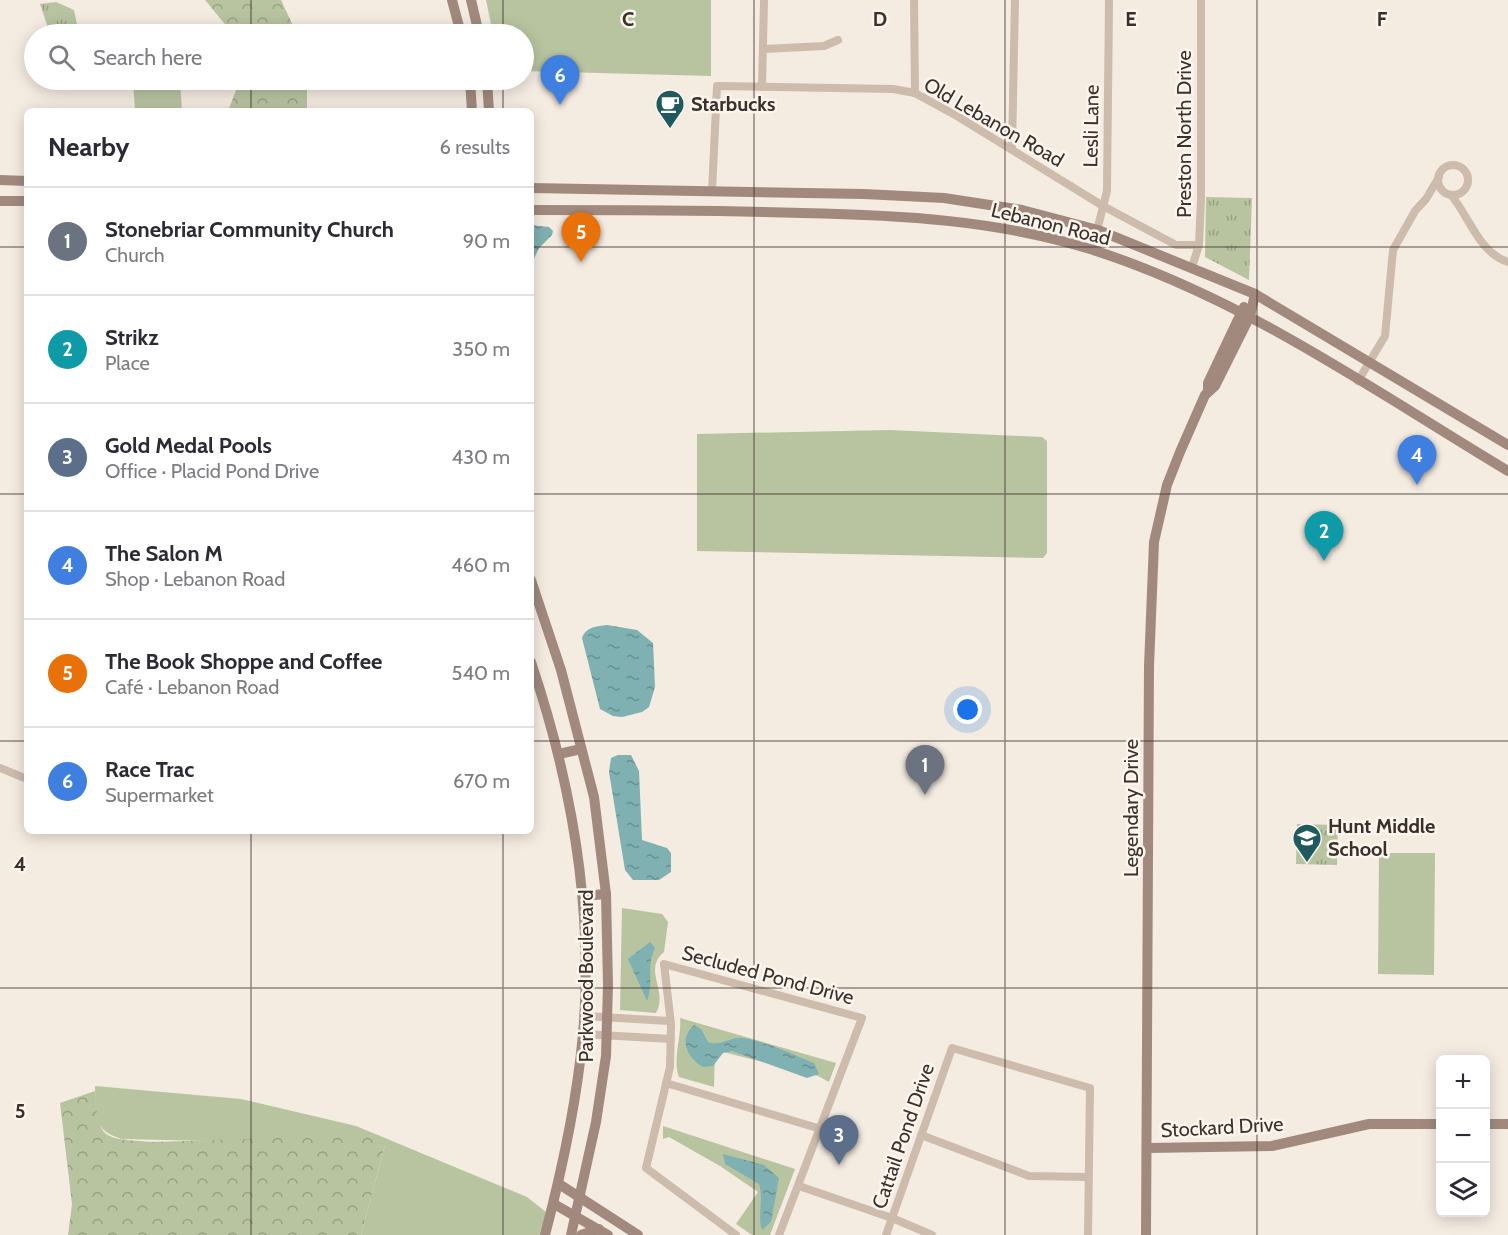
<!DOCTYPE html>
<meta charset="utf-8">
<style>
body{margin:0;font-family:Cabin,sans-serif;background:#f7f7f7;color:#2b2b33}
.controls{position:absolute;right:18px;bottom:18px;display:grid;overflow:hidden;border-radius:9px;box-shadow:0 3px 15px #0003}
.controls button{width:54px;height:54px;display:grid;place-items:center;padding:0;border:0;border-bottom:2px solid #e1e1e2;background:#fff;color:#2b2b33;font:30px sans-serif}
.you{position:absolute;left:968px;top:710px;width:21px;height:21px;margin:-15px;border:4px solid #fff;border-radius:50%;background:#1a73e8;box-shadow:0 0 0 9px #1a73e833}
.badge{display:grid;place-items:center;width:39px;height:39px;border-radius:50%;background:#0f766e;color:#fff;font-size:20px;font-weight:700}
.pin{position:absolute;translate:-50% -50px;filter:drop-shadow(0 2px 3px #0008)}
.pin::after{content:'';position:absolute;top:32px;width:21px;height:18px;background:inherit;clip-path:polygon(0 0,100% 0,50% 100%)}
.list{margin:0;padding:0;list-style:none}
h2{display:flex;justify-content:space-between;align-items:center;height:78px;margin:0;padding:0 24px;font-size:26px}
h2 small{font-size:20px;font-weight:400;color:#7c7c81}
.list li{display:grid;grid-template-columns:39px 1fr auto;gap:18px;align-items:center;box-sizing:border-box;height:108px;padding:0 24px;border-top:2px solid #e1e1e2}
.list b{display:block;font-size:22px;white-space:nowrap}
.list p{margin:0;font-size:20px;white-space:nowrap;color:#7c7c81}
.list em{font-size:20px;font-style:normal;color:#7c7c81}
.icon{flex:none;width:33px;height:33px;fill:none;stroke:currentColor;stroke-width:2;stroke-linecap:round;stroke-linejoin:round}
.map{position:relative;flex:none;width:1508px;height:1235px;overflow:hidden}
.search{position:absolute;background:#fff;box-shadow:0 3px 15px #0003;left:24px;top:24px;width:510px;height:66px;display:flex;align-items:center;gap:15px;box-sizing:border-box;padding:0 21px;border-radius:33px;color:#7c7c81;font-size:22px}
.panel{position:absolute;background:#fff;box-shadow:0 3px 15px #0003;left:24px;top:108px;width:510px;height:726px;border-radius:9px}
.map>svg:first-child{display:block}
.green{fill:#b8c4a0}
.forest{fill:url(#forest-crowns)}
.park{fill:url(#park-tufts)}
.water{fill:url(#water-ripples)}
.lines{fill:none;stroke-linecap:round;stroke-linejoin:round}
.street{stroke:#cdbbac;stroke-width:8}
.secondary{stroke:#a18a7d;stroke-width:10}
.grid{fill:none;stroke:#3b302b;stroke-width:1.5;stroke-opacity:0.55}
.labels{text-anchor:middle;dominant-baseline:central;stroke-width:5;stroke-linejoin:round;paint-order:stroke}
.poi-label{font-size:20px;font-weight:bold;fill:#3b302b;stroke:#fbf5ee;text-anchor:start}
.street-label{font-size:20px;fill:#3b302b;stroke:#fbf5ee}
.grid-label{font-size:20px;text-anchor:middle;font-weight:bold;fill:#3b302b;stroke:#fbf5ee;stroke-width:5;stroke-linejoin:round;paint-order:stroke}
</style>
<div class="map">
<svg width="1508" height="1235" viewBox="0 0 1508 1235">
<defs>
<pattern id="forest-crowns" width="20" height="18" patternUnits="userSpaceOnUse" patternTransform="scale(1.5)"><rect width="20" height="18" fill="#b8c4a0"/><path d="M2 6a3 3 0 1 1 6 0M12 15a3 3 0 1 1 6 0" fill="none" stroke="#97a083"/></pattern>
<pattern id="park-tufts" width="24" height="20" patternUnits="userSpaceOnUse" patternTransform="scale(1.5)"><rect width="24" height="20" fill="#b8c4a0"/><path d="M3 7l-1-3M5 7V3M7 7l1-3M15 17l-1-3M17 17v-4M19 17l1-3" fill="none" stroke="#97a083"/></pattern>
<pattern id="water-ripples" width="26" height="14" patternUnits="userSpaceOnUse" patternTransform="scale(1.5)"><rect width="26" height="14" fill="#7fb0b2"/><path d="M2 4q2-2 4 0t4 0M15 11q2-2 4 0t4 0" fill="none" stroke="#699091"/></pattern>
</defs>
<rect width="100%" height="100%" fill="#f4ebe1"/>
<g class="green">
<polygon points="486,0 711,0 711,76 524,71 524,34 493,34"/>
<polygon points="133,80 180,80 182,111 135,111"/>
<polygon points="890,430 1042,437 1047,441 1047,553 1043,558 697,551 697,434"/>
<polygon points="1379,853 1435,853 1434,975 1378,974"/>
<path d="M622,908L662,914L668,922L664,952C642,969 669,992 656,1013L620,1010Z"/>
<path d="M680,1018L836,1063L829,1082L818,1076L715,1050L714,1087L679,1077C672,1061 682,1036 680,1018Z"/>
<path d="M95,1086L241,1099L356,1126L527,1197L546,1212L542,1235H361L385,1145L122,1139C91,1130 96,1114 95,1086Z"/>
<polygon points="663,1126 795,1169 770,1235 752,1235 736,1224 758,1192 720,1166 669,1137 663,1139"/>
</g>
<g class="forest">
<polygon points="205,0 281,0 297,34 233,34"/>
<polygon points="240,80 307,80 307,111 228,111"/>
<path d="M95,1091C98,1142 104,1138 152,1142L379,1135L385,1145L361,1235H68L72,1204L60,1103Z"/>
</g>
<g class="park">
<polygon points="56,2 74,10 79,34 50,34 40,4"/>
<polygon points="1206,197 1252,198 1249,280 1205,257"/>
<polygon points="1297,824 1338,825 1337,865 1296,864"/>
</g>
<g class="water">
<polygon points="531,225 549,227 553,231 552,235 539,248 531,265"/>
<path d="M607,625L637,630L653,643L655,687L649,707L642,712L622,717L613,716L600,709L582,638C586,627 597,626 607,625Z"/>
<polygon points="618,755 631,755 639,771 642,840 667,848 671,853 671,872 659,880 633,880 625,870 609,772 611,758"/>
<path d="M650,942L655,948C645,970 655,979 647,1001L628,959Z"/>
<path d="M694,1025L701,1029L708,1042C721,1047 731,1036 743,1038C768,1042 791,1054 814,1063L819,1074L807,1078L732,1051L723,1053L713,1066L703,1067C687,1058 678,1039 694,1025Z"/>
<path d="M723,1154L764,1165L779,1178L771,1222L762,1230C757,1215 764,1200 759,1184L725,1164Z"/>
</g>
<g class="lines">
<g class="street">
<polyline points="914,0 915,93"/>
<polyline points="764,49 824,46 838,40"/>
<polyline points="762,87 764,0"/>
<polyline points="1012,148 1015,0"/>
<circle cx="1453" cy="180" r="15"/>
<polyline points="712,192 717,86 893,89 915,93 957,116 1103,206 1176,245 1199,245"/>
<path d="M1451,195C1469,216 1479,253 1508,262"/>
<polyline points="1092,250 1107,191 1109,0"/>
<polyline points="1192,267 1199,245 1201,199 1201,0"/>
<polyline points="1358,381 1385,336 1393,250 1415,211 1426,199 1439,177"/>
<polyline points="0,768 27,779"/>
<polyline points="584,1016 669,1021"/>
<polyline points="583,1034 671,1039"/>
<polyline points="666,1083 821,1129"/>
<polyline points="921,1135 1029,1176 1088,1177"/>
<polyline points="799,1186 892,1218 932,1235"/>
<polyline points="736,1235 646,1168 670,1067 671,1024 664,964 862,1018 779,1235"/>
<polyline points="886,1235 952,1048 1090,1088 1088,1235"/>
</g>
<g class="secondary">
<polyline points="452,0 461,34"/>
<polyline points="471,0 479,34"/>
<polyline points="470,80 472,111"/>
<polyline points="487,80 489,111"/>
<polyline points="0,180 27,181"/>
<polyline points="531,188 864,194 944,198 1022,210 1098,230 1255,294 1508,445"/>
<polyline points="0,201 27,201"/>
<path d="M531,210C621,210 712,210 802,213C900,215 996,220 1090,249C1242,297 1373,390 1508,471"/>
<polyline points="1208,391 1208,383 1244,307"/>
<polyline points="531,580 561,670 594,797 606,894 608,985 606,1056 596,1122 571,1235"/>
<path d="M531,662C571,781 594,908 583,1034C577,1102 562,1170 545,1235"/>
<polyline points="559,754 581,749"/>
<polyline points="583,896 606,894"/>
<polyline points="1486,1124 1508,1124"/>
<polyline points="1147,1148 1272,1146 1369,1124 1440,1124"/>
<polyline points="559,1184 638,1235"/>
<polyline points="554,1204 608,1235"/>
<polyline points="581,1235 599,1229"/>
<polyline points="1146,1235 1149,666 1154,542 1167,485 1180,452 1205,395 1215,386 1250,316 1255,294"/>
</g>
</g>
<path class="grid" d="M251,0V34M503,0V34M754,0V1235M1005,0V1235M1257,0V1235M251,80V111M503,80V111M0,247H27M531,247H1508M0,494H27M531,494H1508M0,741H27M531,741H1508M251,831V1235M503,831V1235M0,988H1508"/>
<defs>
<g id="cafe-pin" transform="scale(1.5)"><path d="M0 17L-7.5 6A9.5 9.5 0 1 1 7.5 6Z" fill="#1f5a5e" stroke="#fbf5ee"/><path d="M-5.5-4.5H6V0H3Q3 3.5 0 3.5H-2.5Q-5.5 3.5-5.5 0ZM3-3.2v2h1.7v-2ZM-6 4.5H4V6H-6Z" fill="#fff"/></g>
<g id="school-pin" transform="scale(1.5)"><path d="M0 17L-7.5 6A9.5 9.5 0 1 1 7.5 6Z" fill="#1f5a5e" stroke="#fbf5ee"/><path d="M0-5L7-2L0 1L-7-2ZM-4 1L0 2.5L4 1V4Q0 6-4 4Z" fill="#fff"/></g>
</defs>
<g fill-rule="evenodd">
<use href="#cafe-pin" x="670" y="104"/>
<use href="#school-pin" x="1307" y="838"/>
</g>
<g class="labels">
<g class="poi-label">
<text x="691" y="104">Starbucks</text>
<text x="1328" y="826">Hunt Middle<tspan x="1328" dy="23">School</tspan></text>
</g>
<g class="street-label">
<text transform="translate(994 122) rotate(30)">Old Lebanon Road</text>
<text transform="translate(1091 126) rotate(-89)">Lesli Lane</text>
<text transform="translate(1184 134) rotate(-90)">Preston North Drive</text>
<text transform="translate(1051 224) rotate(14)">Lebanon Road</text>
<text transform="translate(1131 808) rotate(-90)">Legendary Drive</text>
<text transform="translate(768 975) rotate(15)">Secluded Pond Drive</text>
<text transform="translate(586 976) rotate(-90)">Parkwood Boulevard</text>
<text transform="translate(1222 1127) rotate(-3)">Stockard Drive</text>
<text transform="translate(903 1136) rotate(-71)">Cattail Pond Drive</text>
</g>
</g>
<g class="grid-label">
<text x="628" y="26">C</text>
<text x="880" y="26">D</text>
<text x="1131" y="26">E</text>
<text x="1382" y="26">F</text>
<text x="20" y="871">4</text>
<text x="20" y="1118">5</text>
</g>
</svg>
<div class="controls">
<button>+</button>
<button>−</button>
<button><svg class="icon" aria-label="layers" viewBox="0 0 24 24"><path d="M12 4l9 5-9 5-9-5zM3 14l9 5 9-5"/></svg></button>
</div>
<div class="you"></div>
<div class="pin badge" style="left:925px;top:795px;background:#6b7280">1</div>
<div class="pin badge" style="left:1324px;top:561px;background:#0f9aa8">2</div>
<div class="pin badge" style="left:839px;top:1165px;background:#5c6f8a">3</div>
<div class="pin badge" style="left:1417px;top:485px;background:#3f7fe0">4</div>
<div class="pin badge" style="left:581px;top:262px;background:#e8710a">5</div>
<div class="pin badge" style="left:560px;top:105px;background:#3f7fe0">6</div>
<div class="search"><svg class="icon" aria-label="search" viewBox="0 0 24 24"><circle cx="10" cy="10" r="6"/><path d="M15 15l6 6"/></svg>Search here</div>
<section class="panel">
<h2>Nearby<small>6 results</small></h2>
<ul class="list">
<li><span class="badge" style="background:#6b7280">1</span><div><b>Stonebriar Community Church</b><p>Church</p></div><em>90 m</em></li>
<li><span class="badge" style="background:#0f9aa8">2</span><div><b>Strikz</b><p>Place</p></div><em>350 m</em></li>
<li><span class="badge" style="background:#5c6f8a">3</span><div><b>Gold Medal Pools</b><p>Office · Placid Pond Drive</p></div><em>430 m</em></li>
<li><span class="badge" style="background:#3f7fe0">4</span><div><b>The Salon M</b><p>Shop · Lebanon Road</p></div><em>460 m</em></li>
<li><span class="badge" style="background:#e8710a">5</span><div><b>The Book Shoppe and Coffee</b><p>Café · Lebanon Road</p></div><em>540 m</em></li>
<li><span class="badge" style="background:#3f7fe0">6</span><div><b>Race Trac</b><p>Supermarket</p></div><em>670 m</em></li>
</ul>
</section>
</div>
